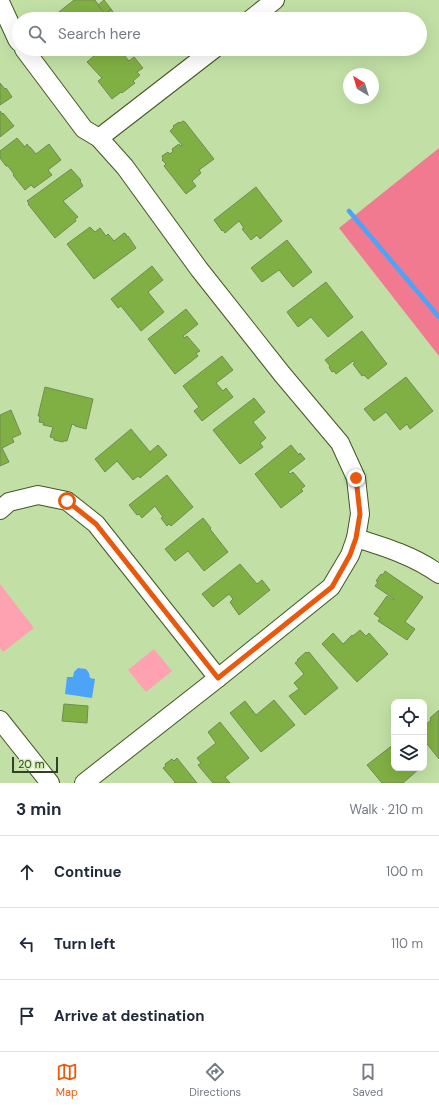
<!DOCTYPE html>
<meta charset="utf-8">
<style>
body{margin:0;font-family:"DM Sans",sans-serif;background:#f2f2f3;color:#1f2937}
.controls{position:absolute;right:12px;bottom:12px;display:grid;overflow:hidden;border-radius:8px;box-shadow:0 4px 16px #0002}
.controls button{width:36px;height:36px;display:grid;place-items:center;padding:0;border:0;border-bottom:1px solid #e0e1e3;background:#fff;color:#1f2937;font:20px sans-serif}
.compass{position:absolute;left:343px;top:68px;width:36px;height:36px;border-radius:50%;background:#fff;box-shadow:0 4px 16px #0002;rotate:322deg}
.scale{position:absolute;left:12px;bottom:10px;width:46px;box-sizing:border-box;padding-left:4px;border:2px solid #354028;border-top:0;font-size:11px;line-height:14px;white-space:nowrap;color:#354028;-webkit-text-stroke:3px #cfedb1;paint-order:stroke}
.stop{position:absolute;width:12px;height:12px;margin:-9px;border:3px solid #ea580c;border-radius:50%;background:#fff}
.stop.end{background:#ea580c;border-color:#fff;box-shadow:0 1px 4px #0008}
.list{margin:0;padding:0;list-style:none}
h2{display:flex;justify-content:space-between;align-items:center;height:52px;margin:0;padding:0 16px;font-size:17px}
h2 small{font-size:13px;font-weight:400;color:#747a83}
.list li{display:grid;grid-template-columns:26px 1fr auto;gap:12px;align-items:center;box-sizing:border-box;height:72px;padding:0 16px;border-top:1px solid #e0e1e3}
.list b{display:block;font-size:15px;white-space:nowrap}
.list em{font-size:13px;font-style:normal;color:#747a83}
.icon{flex:none;width:22px;height:22px;fill:none;stroke:currentColor;stroke-width:2;stroke-linecap:round;stroke-linejoin:round}
.map{position:relative;flex:none;width:439px;height:783px;overflow:hidden}
.search{position:absolute;background:#fff;box-shadow:0 4px 16px #0002;left:12px;right:12px;top:12px;height:44px;display:flex;align-items:center;gap:10px;box-sizing:border-box;padding:0 14px;border-radius:22px;color:#747a83;font-size:15px}
.sheet{height:268px;background:#fff}
nav{display:flex;justify-content:space-around;align-items:center;box-sizing:border-box;height:56px;border-top:1px solid #e0e1e3;background:#fff;font-size:11px;color:#747a83}
nav a{display:grid;justify-items:center;gap:2px}
nav .on{color:#ea580c}
.map>svg:first-child{display:block}
.green{fill:#fea1b0}
.forest{fill:#f17990}
.water{fill:#4ca4f8}
.lines{fill:none;stroke-linecap:round;stroke-linejoin:round}
.stream{stroke:#4ca4f8;stroke-width:4.5}
.building{fill:#80b043;stroke:#708b54}
.minor-casing{stroke:#405822;stroke-width:20}
.minor{stroke:#fff;stroke-width:18}
.route{stroke:#ea580c;stroke-width:5}
</style>
<div class="map">
<svg width="439" height="783" viewBox="0 0 439 783">
<rect width="100%" height="100%" fill="#c2e0a5"/>
<g class="green">
<polygon points="0,584 34,628 3,652 0,648"/>
<polygon points="154,649 172,671 146,692 128,670"/>
</g>
<polygon class="forest" points="439,148 439,356 339,228"/>
<polygon class="water" points="78,668 86,669 89,673 90,678 95,679 92,698 65,694 67,677 73,677 74,672"/>
<g class="lines">
<polyline class="stream" points="349,211 439,317"/>
</g>
<g class="building">
<polygon points="74,0 95,0 105,14 111,9 118,19 50,19"/>
<polygon points="104,0 111,9 105,14 98,5"/>
<polygon points="100,49 130,49 124,55 129,61 134,57 143,68 137,72 140,75 133,81 135,83 122,93 121,92 112,99 98,81 102,78 87,62 94,56 93,54"/>
<polygon points="0,83 5,89 6,88 12,97 0,105"/>
<polygon points="0,111 2,114 3,113 14,126 0,137"/>
<polygon points="183,121 185,122 214,159 199,170 201,173 192,181 196,186 186,194 164,166 166,164 162,160 163,159 162,156 168,152 170,154 173,151 172,149 179,144 180,146 182,145 170,131 174,127 173,126 179,122 180,123"/>
<polygon points="17,138 25,147 27,144 29,147 30,147 36,154 49,144 61,160 48,170 52,175 34,188 31,185 25,190 13,175 14,174 8,166 6,166 0,158 0,151"/>
<polygon points="71,169 81,180 80,181 83,186 63,201 78,217 75,219 76,221 55,238 28,204 29,203 27,201"/>
<polygon points="256,187 282,221 260,239 257,235 251,240 242,229 244,228 239,221 225,233 223,230 222,231 214,220"/>
<polygon points="90,227 95,232 100,228 106,236 108,234 114,241 124,233 126,234 127,237 128,236 136,248 94,279 67,244"/>
<polygon points="287,240 312,272 293,287 279,270 262,282 251,268"/>
<polygon points="152,266 163,280 148,292 164,312 141,331 121,306 118,308 111,299"/>
<polygon points="326,282 353,317 328,337 311,317 298,327 287,312"/>
<polygon points="186,309 198,324 183,336 184,338 187,336 200,351 196,353 198,356 175,374 148,339"/>
<polygon points="362,331 387,364 368,379 364,375 362,376 353,364 355,363 353,361 336,374 334,371 332,372 329,367 330,366 325,360"/>
<polygon points="222,356 233,370 216,383 223,391 226,388 233,397 202,421 194,411 199,407 183,386"/>
<polygon points="406,377 433,411 410,429 407,424 400,430 386,412 374,421 364,409"/>
<polygon points="45,387 93,399 86,429 75,426 75,425 72,424 67,441 63,441 63,442 54,440 54,438 50,437 53,427 43,425 44,423 39,422 40,416 38,416"/>
<polygon points="254,398 265,412 253,422 266,438 260,443 263,447 240,464 213,430"/>
<polygon points="11,410 21,434 12,438 14,442 2,448 9,462 0,466 0,415"/>
<polygon points="131,429 150,452 158,445 167,455 140,478 138,476 133,480 117,461 105,472 95,459"/>
<polygon points="291,445 299,455 300,453 305,459 288,472 290,474 293,472 305,486 301,489 303,491 281,508 255,474"/>
<polygon points="167,475 193,507 171,526 169,524 167,526 161,518 163,517 155,506 142,518 139,514 137,515 129,505"/>
<polygon points="203,518 211,528 210,529 228,552 204,571 188,551 175,561 165,549"/>
<polygon points="240,564 257,584 262,580 270,590 239,615 230,602 233,599 229,594 213,607 202,594"/>
<polygon points="385,571 423,597 405,622 415,629 407,640 378,621 380,618 374,614 387,596 393,600 394,599 375,586 378,582 376,581 381,574 383,575"/>
<polygon points="360,630 366,636 369,633 388,654 357,682 322,644 333,633 343,644 352,635 353,636"/>
<polygon points="306,652 307,653 309,652 338,688 305,715 289,696 299,689 294,683 304,674 295,663 298,661 297,660"/>
<polygon points="274,700 295,725 261,752 230,713 245,701 256,715"/>
<polygon points="64,704 88,706 87,723 62,721"/>
<polygon points="439,710 439,759 424,740 424,726 431,720 430,718"/>
<polygon points="220,722 249,758 225,777 230,783 213,783 198,765 201,763 197,758 216,743 208,732"/>
<polygon points="394,744 394,768 419,768 419,769 403,783 382,783 367,765"/>
<polygon points="177,758 197,783 174,783 175,782 163,768 166,766 165,764 172,759 174,761"/>
</g>
<g class="lines">
<g class="minor-casing">
<g id="minor">
<polyline points="0,2 17,39 19,42"/>
<polyline points="251,19 275,0"/>
<polyline points="24,49 84,129 99,138 125,167 199,269 282,374 340,443 356,478 360,514 356,538 350,555 331,587 218,678 84,783"/>
<polyline points="99,138 214,49"/>
<polyline points="0,510 9,502 38,495 67,501 96,524 218,678"/>
<path d="M356,538C385,547 414,556 439,574"/>
<polyline points="0,720 50,783"/>
</g>
</g>
<use href="#minor" class="minor"/>
</g>
<g class="lines">
<polyline class="route" points="67,501 96,524 218,678 332,587 350,555 356,538 360,514 356,478"/>
</g>
</svg>
<div class="controls">
<button><svg class="icon" aria-label="locate" viewBox="0 0 24 24"><circle cx="12" cy="12" r="6"/><path d="M12 2v4M12 18v4M2 12h4M18 12h4"/></svg></button>
<button><svg class="icon" aria-label="layers" viewBox="0 0 24 24"><path d="M12 4l9 5-9 5-9-5zM3 14l9 5 9-5"/></svg></button>
</div>
<svg class="compass" viewBox="-18 -18 36 36"><path d="M0-13l5 13h-10z" fill="#e53935"/><path d="M0 13l5-13h-10z" fill="#747a83"/></svg>
<div class="scale">20 m</div>
<div class="stop" style="left:67px;top:501px"></div>
<div class="stop end" style="left:356px;top:478px"></div>
<div class="search"><svg class="icon" aria-label="search" viewBox="0 0 24 24"><circle cx="10" cy="10" r="6"/><path d="M15 15l6 6"/></svg>Search here</div>
</div>
<section class="sheet">
<h2>3 min<small>Walk · 210 m</small></h2>
<ul class="list">
<li><svg class="icon" aria-label="ahead" viewBox="0 0 24 24"><path d="M12 20V5M6 11l6-6 6 6"/></svg><div><b>Continue</b></div><em>100 m</em></li>
<li><svg class="icon" aria-label="left" viewBox="0 0 24 24"><path d="M17 20v-9H6M10 6l-5 5 5 5"/></svg><div><b>Turn left</b></div><em>110 m</em></li>
<li><svg class="icon" aria-label="arrive" viewBox="0 0 24 24"><path d="M6 21V4h12l-3 4 3 4H6"/></svg><div><b>Arrive at destination</b></div></li>
</ul>
</section>
<nav>
<a class="on"><svg class="icon" aria-label="map" viewBox="0 0 24 24"><path d="M3 6l6-2 6 2 6-2v14l-6 2-6-2-6 2zM9 4v14M15 6v14"/></svg>Map</a>
<a><svg class="icon" aria-label="directions" viewBox="0 0 24 24"><path d="M12 3l9 9-9 9-9-9zM9 14v-3h6M13 9l2 2-2 2"/></svg>Directions</a>
<a><svg class="icon" aria-label="saved" viewBox="0 0 24 24"><path d="M7 4h10v16l-5-4-5 4z"/></svg>Saved</a>
</nav>
